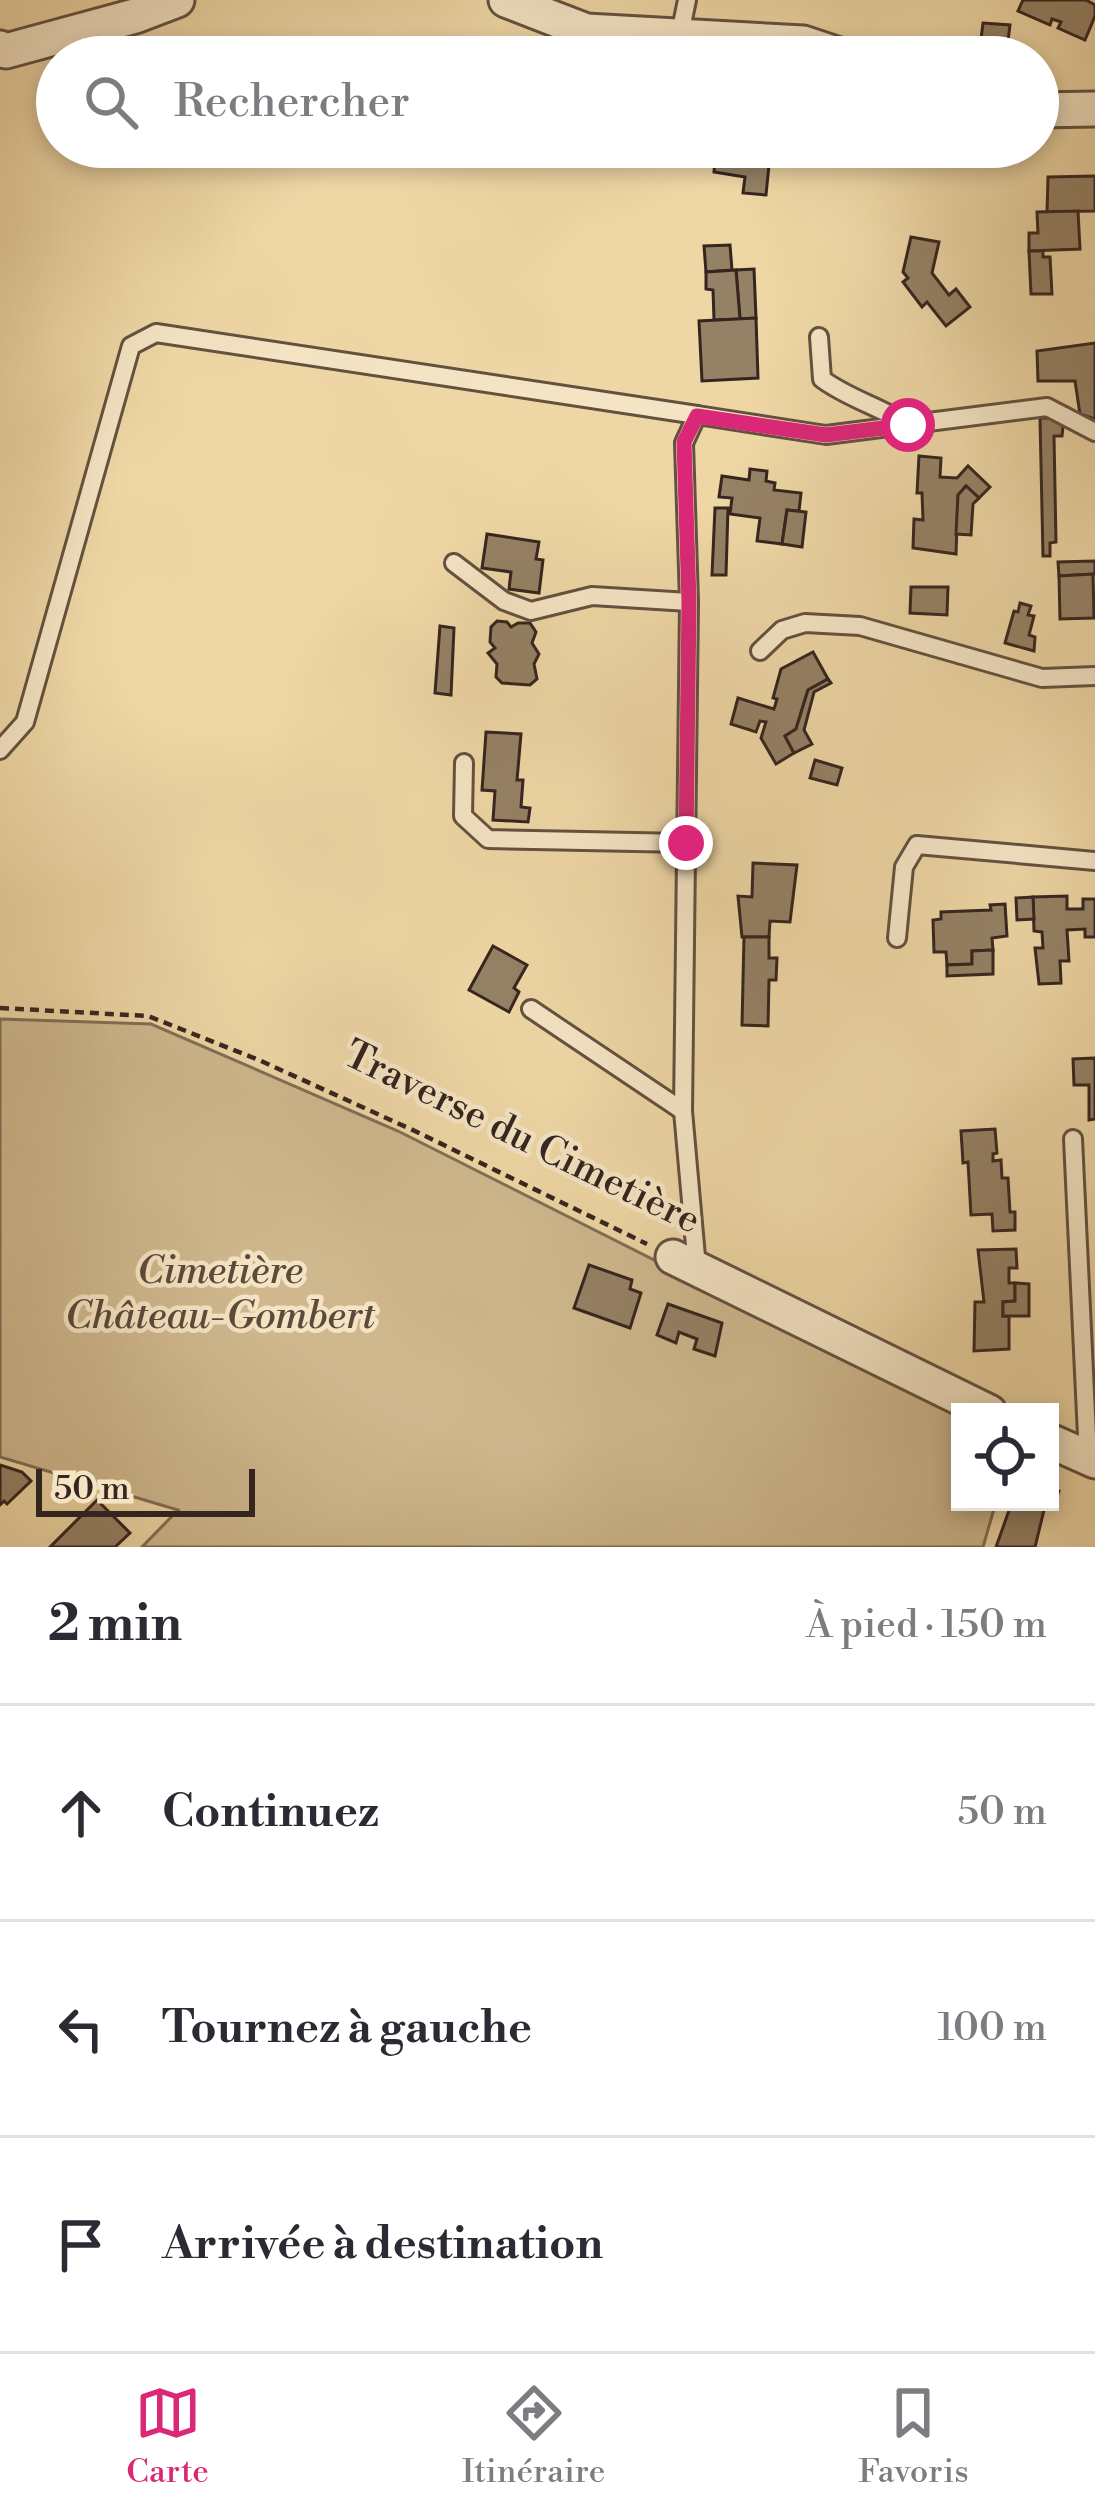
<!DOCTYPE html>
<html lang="fr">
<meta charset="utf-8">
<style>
body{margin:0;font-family:"Libre Bodoni",serif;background:#f2f2f3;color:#2b2b33}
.controls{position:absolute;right:36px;bottom:36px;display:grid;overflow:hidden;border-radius:0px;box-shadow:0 6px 18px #0003}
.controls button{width:108px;height:108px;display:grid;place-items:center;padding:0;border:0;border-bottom:3px solid #e1e1e2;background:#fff;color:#2b2b33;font:60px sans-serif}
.scale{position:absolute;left:36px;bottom:30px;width:219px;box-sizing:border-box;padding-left:12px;border:6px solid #35251f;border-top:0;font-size:33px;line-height:42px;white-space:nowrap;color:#35251f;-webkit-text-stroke:9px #f4e4c4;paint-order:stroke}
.stop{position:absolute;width:36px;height:36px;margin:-27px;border:9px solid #db2777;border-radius:50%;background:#fff}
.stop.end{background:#db2777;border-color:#fff;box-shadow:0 3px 12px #0008}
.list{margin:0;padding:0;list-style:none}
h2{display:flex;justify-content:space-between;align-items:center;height:156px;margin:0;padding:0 48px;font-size:51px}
h2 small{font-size:39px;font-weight:400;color:#7c7c81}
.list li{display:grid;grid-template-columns:78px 1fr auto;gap:36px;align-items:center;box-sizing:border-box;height:216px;padding:0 48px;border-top:3px solid #e1e1e2}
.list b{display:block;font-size:45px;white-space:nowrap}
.list em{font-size:39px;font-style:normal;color:#7c7c81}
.icon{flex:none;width:66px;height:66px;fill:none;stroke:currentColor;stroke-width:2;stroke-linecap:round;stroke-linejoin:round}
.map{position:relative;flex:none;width:1095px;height:1547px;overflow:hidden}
.search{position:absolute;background:#fff;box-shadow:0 6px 18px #0003;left:36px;right:36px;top:36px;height:132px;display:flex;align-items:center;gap:30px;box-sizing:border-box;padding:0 42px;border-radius:66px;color:#7c7c81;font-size:45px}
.sheet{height:804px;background:#fff}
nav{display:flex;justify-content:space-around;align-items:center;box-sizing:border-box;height:168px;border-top:3px solid #e1e1e2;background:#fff;font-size:33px;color:#7c7c81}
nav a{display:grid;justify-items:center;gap:6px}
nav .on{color:#db2777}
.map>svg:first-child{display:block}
.green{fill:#cfb88e;stroke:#826e56;stroke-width:3}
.building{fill:#958165;stroke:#35251f;stroke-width:3}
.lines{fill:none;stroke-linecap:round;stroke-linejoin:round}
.service-casing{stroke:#635140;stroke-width:22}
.minor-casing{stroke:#635140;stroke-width:39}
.path{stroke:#35251f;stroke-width:4.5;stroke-dasharray:9 6;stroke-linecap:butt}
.service{stroke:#f4e4c4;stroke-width:16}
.minor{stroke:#f4e4c4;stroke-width:33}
.route{stroke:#db2777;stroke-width:15}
.labels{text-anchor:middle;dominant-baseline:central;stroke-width:9;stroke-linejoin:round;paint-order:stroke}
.street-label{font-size:39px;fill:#35251f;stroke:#f4e4c4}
.park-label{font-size:39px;font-style:italic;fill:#5c4a3b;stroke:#f4e4c4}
</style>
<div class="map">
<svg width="1095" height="1547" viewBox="0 0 1095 1547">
<rect width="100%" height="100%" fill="#eed6a5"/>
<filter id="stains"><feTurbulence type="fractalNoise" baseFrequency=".00167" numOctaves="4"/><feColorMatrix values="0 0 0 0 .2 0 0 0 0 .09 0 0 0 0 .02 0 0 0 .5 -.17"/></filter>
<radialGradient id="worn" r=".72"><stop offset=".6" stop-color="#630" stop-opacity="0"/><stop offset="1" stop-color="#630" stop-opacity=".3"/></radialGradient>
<polygon class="green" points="0,1019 151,1024 398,1131 960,1414 960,1502 996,1502 983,1547 142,1547 178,1510 0,1457"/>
<g class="building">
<polygon points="1023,0 1086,0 1095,5 1095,16 1085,40 1058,28 1061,22 1052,19 1050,25 1018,11"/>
<polygon points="983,23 1010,25 1008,41 981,39"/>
<polygon points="981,39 1008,41 1007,57 979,57"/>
<polygon points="716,147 749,147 748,160 759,161 760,147 795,147 795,150 780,149 777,166 769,165 766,195 743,193 745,177 714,172"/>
<polygon points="1095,176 1095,211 1047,212 1048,177"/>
<polygon points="1078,211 1080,249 1029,251 1029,233 1038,233 1037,212"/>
<polygon points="911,237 939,242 932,273 949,295 956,289 970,307 946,326 927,302 922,307 903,282 908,278 903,272"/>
<polygon points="730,245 732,270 706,272 704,246"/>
<polygon points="1029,251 1043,251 1043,257 1050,257 1052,294 1031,294"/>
<polygon points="754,269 756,318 740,319 736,270"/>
<polygon points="736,270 740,319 714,320 713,290 706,289 706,272"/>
<polygon points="756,318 758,378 702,381 699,321"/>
<polygon points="1095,343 1095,419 1080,414 1075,381 1038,381 1037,351"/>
<polygon points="1040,418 1064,418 1062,436 1054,436 1056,542 1050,543 1050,556 1043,556"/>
<polygon points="919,456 941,458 940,477 957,478 968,466 990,487 979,498 966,486 958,495 956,554 913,548 914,519 923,520 922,493 917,493"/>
<polygon points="750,469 767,471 766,481 775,483 774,490 801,493 799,511 787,510 782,544 757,541 760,518 730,514 732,498 719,497 722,476 749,480"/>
<polygon points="966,486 979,498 973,504 971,535 956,534 958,495"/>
<polygon points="715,508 728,508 726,575 712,575"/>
<polygon points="787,510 806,512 802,547 782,544"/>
<polygon points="487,534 539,542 536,559 543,560 539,593 509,589 511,572 482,568"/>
<polygon points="1095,561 1095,574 1059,576 1058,562"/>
<polygon points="1093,574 1094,618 1060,619 1059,576"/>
<polygon points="911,587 948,587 947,615 910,613"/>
<polygon points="1020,603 1031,606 1028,615 1034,616 1029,635 1035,637 1034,651 1005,643 1014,611 1018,612"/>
<polygon points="497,621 507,622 511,627 518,623 530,623 536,632 532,643 539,654 534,664 537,679 530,685 502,683 496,677 497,664 488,653 495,648 490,642 491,627"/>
<polygon points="440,626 454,628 451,695 435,693"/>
<polygon points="813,652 828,679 808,690 796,729 785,736 794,753 776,764 761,738 766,722 760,721 756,732 731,724 738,698 774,709 777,699 773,698 781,669"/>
<polygon points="828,679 831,683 814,692 804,730 812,744 794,753 785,736 796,729 808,690"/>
<polygon points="486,732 521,734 517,780 523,780 521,807 530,808 528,822 493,820 495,791 482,790"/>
<polygon points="815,760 842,768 837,785 810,778"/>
<polygon points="753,863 797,865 790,922 770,921 769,937 742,937 738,896 752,897"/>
<polygon points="1067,896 1067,909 1083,909 1083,899 1095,899 1095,937 1085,937 1085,929 1067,930 1069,961 1060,961 1061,983 1039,984 1035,948 1043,948 1042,932 1034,931 1033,897"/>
<polygon points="1033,897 1034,919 1017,920 1016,898"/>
<polygon points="1005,904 1007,936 992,938 993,950 972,951 972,964 947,965 946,952 934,952 933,920 941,919 941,912 991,910 990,905"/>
<polygon points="744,937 769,937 769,958 777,958 776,980 769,980 768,1026 742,1025"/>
<polygon points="493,946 527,965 514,988 519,992 509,1012 469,990"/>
<polygon points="993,950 993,974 947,976 947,965 972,964 972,951"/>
<polygon points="1095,1058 1095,1119 1089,1120 1089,1085 1074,1085 1073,1059"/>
<polygon points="995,1129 997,1153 993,1154 993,1161 1001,1160 1002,1178 1008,1178 1010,1212 1015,1212 1015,1230 993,1231 992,1214 971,1215 968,1162 963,1163 961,1131"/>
<polygon points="1016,1249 1017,1268 1009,1268 1009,1283 1015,1283 1015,1301 1003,1302 1003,1316 1009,1316 1009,1349 974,1351 975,1302 984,1302 978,1250"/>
<polygon points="589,1265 632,1280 630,1289 641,1293 630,1328 574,1308"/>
<polygon points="1015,1283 1029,1284 1029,1316 1003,1316 1003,1302 1015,1301"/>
<polygon points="668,1304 722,1323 715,1356 694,1349 697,1339 679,1332 676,1343 657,1335"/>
<polygon points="0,1465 22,1472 31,1481 7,1504 4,1501 0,1505"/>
<polygon points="1050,1488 1059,1491 1053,1509 1045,1506 1035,1547 996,1547 1012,1502 1050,1502"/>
<polygon points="97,1500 130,1533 115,1547 50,1547"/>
</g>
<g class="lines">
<g class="service-casing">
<g id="service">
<polyline points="680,34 687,0"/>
<path d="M819,337L822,379C849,399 881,407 908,425"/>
<polyline points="454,563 504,601 531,611 592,596 689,602"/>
<polyline points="760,651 782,630 805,623 860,626 1042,678 1095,676"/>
<polyline points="0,750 25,722 131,346 156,333 697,415"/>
<polyline points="464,763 463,816 488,839 685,843"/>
<polyline points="897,938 904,867 917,845 1095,861"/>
<polyline points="531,1009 683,1111"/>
<polyline points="1073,1139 1088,1457"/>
<polyline points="697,1268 683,1111 689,602 684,443 697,415 826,435 1047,407 1095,432"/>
</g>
</g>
<g class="minor-casing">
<g id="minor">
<polyline points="506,0 586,31 803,43 845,57"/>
<polyline points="0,48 6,51 135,16 177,0"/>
<polyline points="1038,110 1095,109"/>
<polyline points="673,1257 989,1412"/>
<polyline points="1050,1441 1095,1461"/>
</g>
</g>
<polyline class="path" points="0,1008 148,1016 259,1060 417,1132 647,1244"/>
<use href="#service" class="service"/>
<use href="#minor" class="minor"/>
</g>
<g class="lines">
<polyline class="route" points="686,843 689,602 684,442 697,416 826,435 908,425"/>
</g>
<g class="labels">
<g class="street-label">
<text transform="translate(522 1138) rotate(26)">Traverse du Cimetière</text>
</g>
<g class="park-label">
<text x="220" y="1271">Cimetière<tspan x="220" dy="45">Château-Gombert</tspan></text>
</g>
</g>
<rect width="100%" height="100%" filter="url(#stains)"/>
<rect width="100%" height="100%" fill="url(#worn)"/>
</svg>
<div class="controls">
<button><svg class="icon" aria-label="locate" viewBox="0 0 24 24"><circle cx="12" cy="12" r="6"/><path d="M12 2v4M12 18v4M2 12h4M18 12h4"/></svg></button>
</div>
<div class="scale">50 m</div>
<div class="stop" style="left:908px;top:425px"></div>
<div class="stop end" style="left:686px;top:843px"></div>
<div class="search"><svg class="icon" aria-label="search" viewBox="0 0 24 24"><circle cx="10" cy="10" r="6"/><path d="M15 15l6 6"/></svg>Rechercher</div>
</div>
<section class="sheet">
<h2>2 min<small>À pied · 150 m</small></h2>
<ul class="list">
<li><svg class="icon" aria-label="ahead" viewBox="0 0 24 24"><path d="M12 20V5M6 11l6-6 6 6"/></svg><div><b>Continuez</b></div><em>50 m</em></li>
<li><svg class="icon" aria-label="left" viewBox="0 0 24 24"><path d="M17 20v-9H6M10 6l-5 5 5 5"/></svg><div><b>Tournez à gauche</b></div><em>100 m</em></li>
<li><svg class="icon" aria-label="arrive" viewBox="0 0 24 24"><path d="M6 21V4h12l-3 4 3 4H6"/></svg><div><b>Arrivée à destination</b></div></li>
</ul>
</section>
<nav>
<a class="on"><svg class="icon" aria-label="map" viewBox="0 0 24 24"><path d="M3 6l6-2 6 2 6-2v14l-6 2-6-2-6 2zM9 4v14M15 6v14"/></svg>Carte</a>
<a><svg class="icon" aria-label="directions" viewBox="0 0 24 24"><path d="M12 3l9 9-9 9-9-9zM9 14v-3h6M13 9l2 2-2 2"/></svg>Itinéraire</a>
<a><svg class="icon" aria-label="saved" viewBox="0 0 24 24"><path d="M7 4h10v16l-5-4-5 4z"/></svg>Favoris</a>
</nav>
